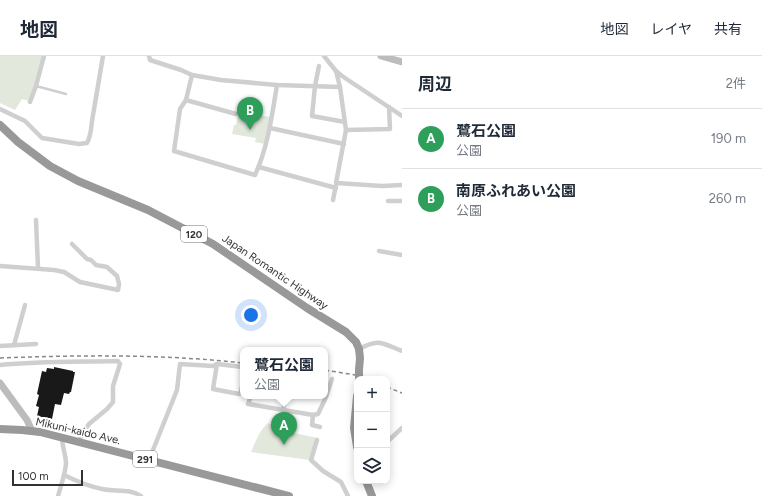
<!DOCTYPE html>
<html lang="ja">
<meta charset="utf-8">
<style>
body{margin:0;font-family:Figtree,"Noto Sans JP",sans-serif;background:#f2f2f3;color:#1f2937}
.controls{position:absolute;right:12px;bottom:12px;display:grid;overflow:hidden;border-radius:8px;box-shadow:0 2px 10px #0003}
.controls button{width:36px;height:36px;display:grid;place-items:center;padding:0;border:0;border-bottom:1px solid #e0e1e3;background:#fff;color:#1f2937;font:20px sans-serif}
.scale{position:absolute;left:12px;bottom:10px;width:71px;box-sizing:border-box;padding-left:4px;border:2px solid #323232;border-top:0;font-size:11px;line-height:14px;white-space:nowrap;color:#323232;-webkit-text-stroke:3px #fff;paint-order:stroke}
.you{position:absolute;left:251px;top:259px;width:14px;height:14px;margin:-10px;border:3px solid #fff;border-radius:50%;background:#1a73e8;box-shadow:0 0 0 6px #1a73e833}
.badge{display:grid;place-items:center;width:26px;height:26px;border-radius:50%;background:#0b8043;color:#fff;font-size:13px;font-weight:700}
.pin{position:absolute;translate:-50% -33px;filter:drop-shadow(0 1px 2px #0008)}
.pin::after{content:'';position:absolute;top:21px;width:14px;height:12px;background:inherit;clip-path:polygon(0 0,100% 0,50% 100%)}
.popup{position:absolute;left:240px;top:291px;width:88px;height:52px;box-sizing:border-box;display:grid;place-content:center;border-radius:8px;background:#fff;filter:drop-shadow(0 1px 3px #0005);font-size:13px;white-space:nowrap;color:#747a83}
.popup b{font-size:15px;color:#1f2937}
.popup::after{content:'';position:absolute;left:50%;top:100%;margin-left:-8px;border:8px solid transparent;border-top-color:#fff}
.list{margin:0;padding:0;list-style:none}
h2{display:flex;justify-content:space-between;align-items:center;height:52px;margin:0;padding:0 16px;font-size:17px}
h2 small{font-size:13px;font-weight:400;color:#747a83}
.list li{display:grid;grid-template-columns:26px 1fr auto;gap:12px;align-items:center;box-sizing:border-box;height:60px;padding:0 16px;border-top:1px solid #e0e1e3}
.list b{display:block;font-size:15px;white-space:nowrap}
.list p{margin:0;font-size:13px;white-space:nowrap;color:#747a83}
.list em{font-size:13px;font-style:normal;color:#747a83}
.icon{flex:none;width:22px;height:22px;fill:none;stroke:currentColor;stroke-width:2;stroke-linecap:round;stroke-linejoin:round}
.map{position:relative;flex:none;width:402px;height:440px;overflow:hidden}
header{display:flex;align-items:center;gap:24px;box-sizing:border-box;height:56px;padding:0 20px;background:#fff;border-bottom:1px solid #e0e1e3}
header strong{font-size:19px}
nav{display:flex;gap:22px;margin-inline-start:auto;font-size:14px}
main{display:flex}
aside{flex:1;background:#fff}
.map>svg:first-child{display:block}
.green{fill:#e3e8dc}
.building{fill:#191919}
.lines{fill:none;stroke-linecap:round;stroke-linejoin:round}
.lane{stroke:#cfcfcf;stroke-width:2.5}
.street{stroke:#cfcfcf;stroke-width:4.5}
.secondary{stroke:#bcbcbc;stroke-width:7}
.highway{stroke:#999;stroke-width:8}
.rail{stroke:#878787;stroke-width:1.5;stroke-dasharray:4 3;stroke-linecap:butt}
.highway-bridge{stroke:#999;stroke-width:8}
.labels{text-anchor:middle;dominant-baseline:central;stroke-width:4;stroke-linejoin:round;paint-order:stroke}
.shield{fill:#fff;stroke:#707070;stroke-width:1}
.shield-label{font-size:10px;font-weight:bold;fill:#323232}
.street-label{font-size:11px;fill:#323232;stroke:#fff}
</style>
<header>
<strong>地図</strong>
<nav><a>地図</a><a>レイヤ</a><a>共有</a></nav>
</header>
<main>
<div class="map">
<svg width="402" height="440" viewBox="0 0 402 440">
<rect width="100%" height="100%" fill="#fff"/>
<g class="green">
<polygon points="0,0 43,0 35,30 29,45 22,43 15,54 0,47"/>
<polygon points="237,55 270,61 265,88 255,86 256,82 232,78 234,69 236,69 238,59 236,58"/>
<path d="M268,367L280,374L287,373L289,376L318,382L310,404L251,396C256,385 259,375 268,367Z"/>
</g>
<polygon class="building" points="54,311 73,315 73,316 75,316 71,336 70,336 69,338 64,337 61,349 55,348 52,363 37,360 39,351 36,350 39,339 37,338 42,315 46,316 47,312 54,313"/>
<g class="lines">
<polyline class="lane" points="36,30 66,38"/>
<g class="street">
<polyline points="149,0 150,4 181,14 192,19 221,24 277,29 340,31"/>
<polyline points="324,0 336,15 342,20 402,60"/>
<polyline points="319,10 315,30 312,60 345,66"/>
<polyline points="336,15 340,31 346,74 336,127 382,130 402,129"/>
<path d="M192,19L186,44L180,53L174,95L255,119C268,91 272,59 277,29"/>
<polyline points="186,44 236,58"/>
<polyline points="30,46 36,30 44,0"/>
<path d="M0,53L25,65L42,82L79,88L87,87C91,80 91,73 92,65L103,0"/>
<polyline points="270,72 344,88"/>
<polyline points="346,74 390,73 389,51"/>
<polyline points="259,111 336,132"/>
<polyline points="333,144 336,129"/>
<polyline points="388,145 402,145"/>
<polyline points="36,164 38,212"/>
<polyline points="379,195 402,199"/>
<polyline points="0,210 54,214 64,216 80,226 118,234 119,228 117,220 107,211 96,209 91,204 87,203 72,188"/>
<polyline points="14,289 25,249"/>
<polyline points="0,290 36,288"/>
<path d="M359,293C379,282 382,287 402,295"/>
<polyline points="217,308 213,333 239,338 241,336 243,326"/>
<path d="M0,309C39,305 79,306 118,305L120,308L113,330V346L107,353L89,368L78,386"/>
<polyline points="251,340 248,348 313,359 318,358 326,341 332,323"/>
<polyline points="283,354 286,340"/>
<polyline points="313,359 312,369 320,371"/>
<polyline points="286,371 288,355"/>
<polyline points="317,384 311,404 323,415 341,426 348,440"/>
<polyline points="387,386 402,372"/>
<polyline points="149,404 177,334 180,308 213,310 217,308 243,311"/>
<path d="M64,419C76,425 88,430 102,433C115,436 130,432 141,440"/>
<path d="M58,440C61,430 65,418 66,408C66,399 62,390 62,382"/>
</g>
<g class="secondary">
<polyline points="381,0 402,6"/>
<polyline points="0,327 27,364 32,375"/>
</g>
<g class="highway">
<polyline points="0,69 18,86 50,110 78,125 148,154 213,188 307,252 346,276 356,286 359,293 360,302 359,314"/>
<polyline points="357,340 354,372 357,391"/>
<polyline points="0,373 22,374 40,376 289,440"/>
<polyline points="366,425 372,440"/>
</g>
<g class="rail">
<path d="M0,302C81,299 162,298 243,307"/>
<polyline points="325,314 361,320 370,323"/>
<polyline points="387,331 402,337"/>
</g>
<polyline class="highway-bridge" points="359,323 359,314"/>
</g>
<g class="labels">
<g class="shield">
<rect x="181" y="170" width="26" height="16" rx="3"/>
<rect x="133" y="395" width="24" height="16" rx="3"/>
</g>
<g class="shield-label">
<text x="194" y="178">120</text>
<text x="145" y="403">291</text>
</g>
<g class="street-label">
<text transform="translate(275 216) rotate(34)">Japan Romantic Highway</text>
<text transform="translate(78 375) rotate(13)">Mikuni-kaido Ave.</text>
</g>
</g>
</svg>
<div class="controls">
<button>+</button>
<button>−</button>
<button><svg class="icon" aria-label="layers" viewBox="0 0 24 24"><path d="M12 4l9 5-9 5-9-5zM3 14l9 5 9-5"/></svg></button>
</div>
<div class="scale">100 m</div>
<div class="you"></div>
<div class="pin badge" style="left:284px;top:389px;background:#2e9e5b">A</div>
<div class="popup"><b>鷺石公園</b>公園</div>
<div class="pin badge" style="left:250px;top:74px;background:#2e9e5b">B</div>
</div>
<aside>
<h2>周辺<small>2件</small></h2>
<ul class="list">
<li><span class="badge" style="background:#2e9e5b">A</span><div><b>鷺石公園</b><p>公園</p></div><em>190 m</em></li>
<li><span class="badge" style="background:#2e9e5b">B</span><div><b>南原ふれあい公園</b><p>公園</p></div><em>260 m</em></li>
</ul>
</aside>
</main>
